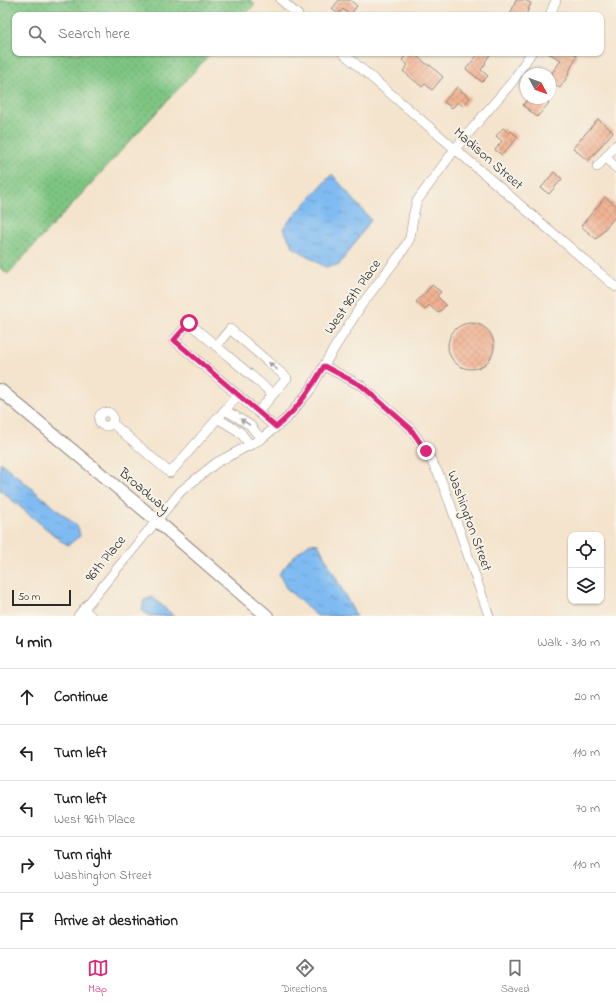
<!DOCTYPE html>
<meta charset="utf-8">
<style>
body{margin:0;font-family:"Indie Flower",sans-serif;background:#f2f2f2;color:#202124}
.controls{position:absolute;right:12px;bottom:12px;display:grid;overflow:hidden;border-radius:8px;box-shadow:0 1px 3px #0004}
.controls button{width:36px;height:36px;display:grid;place-items:center;padding:0;border:0;border-bottom:1px solid #e0e0e0;background:#fff;color:#202124;font:20px sans-serif}
.compass{position:absolute;left:520px;top:68px;width:36px;height:36px;border-radius:50%;background:#fff;box-shadow:0 1px 3px #0004;rotate:131deg}
.scale{position:absolute;left:12px;bottom:10px;width:59px;box-sizing:border-box;padding-left:4px;border:2px solid #2b2b2b;border-top:0;font-size:11px;line-height:14px;white-space:nowrap;color:#2b2b2b;-webkit-text-stroke:3px #f7f3e8;paint-order:stroke}
.stop{position:absolute;width:12px;height:12px;margin:-9px;border:3px solid #db2777;border-radius:50%;background:#fff}
.stop.end{background:#db2777;border-color:#fff;box-shadow:0 1px 4px #0008}
.list{margin:0;padding:0;list-style:none}
h2{display:flex;justify-content:space-between;align-items:center;height:52px;margin:0;padding:0 16px;font-size:17px}
h2 small{font-size:13px;font-weight:400;color:#757577}
.list li{display:grid;grid-template-columns:26px 1fr auto;gap:12px;align-items:center;box-sizing:border-box;height:56px;padding:0 16px;border-top:1px solid #e0e0e0}
.list b{display:block;font-size:15px;white-space:nowrap}
.list p{margin:0;font-size:13px;white-space:nowrap;color:#757577}
.list em{font-size:13px;font-style:normal;color:#757577}
.icon{flex:none;width:22px;height:22px;fill:none;stroke:currentColor;stroke-width:2;stroke-linecap:round;stroke-linejoin:round}
.map{position:relative;flex:none;width:616px;height:616px;overflow:hidden}
.search{position:absolute;background:#fff;box-shadow:0 1px 3px #0004;left:12px;right:12px;top:12px;height:44px;display:flex;align-items:center;gap:10px;box-sizing:border-box;padding:0 14px;border-radius:8px;color:#757577;font-size:15px}
.sheet{height:332px;background:#fff}
nav{display:flex;justify-content:space-around;align-items:center;box-sizing:border-box;height:56px;border-top:1px solid #e0e0e0;background:#fff;font-size:11px;color:#757577}
nav a{display:grid;justify-items:center;gap:2px}
nav .on{color:#db2777}
.map>svg:first-child{display:block}
.grass{fill:url(#grass-dots);stroke:#547856}
.water{fill:url(#water-ripples);stroke:#55738e}
.building{fill:url(#building-cross-hatch)}
.lines{fill:none;stroke-linecap:round;stroke-linejoin:round}
.minor-casing{stroke:#90887c;stroke-width:10}
.major-casing{stroke:#90887c;stroke-width:14}
.minor{stroke:#fff;stroke-width:9}
.major{stroke:#fff;stroke-width:12}
.oneway{fill:#a0a0a0}
.route{stroke:#db2777;stroke-width:5}
.labels{text-anchor:middle;dominant-baseline:central;stroke-width:4;stroke-linejoin:round;paint-order:stroke}
.street-label{font-size:14px;fill:#2b2b2b;stroke:#f7f3e8}
</style>
<div class="map">
<svg width="616" height="616" viewBox="0 0 616 616">
<defs>
<pattern id="grass-dots" width="8" height="8" patternUnits="userSpaceOnUse"><rect width="8" height="8" fill="#7ec582"/><path d="M2 2h.1M6 6h.1" fill="none" stroke="#67a06b" stroke-width="1.8" stroke-linecap="round"/></pattern>
<pattern id="water-ripples" width="26" height="14" patternUnits="userSpaceOnUse"><rect width="26" height="14" fill="#7fbbf2"/><path d="M2 4q2-2 4 0t4 0M15 11q2-2 4 0t4 0" fill="none" stroke="#6898c4"/></pattern>
<pattern id="building-cross-hatch" width="8" height="8" patternUnits="userSpaceOnUse"><rect width="8" height="8" fill="#f1b293"/><path d="M0 0l8 8M0 8l8-8" fill="none" stroke="#cf997f"/></pattern>
</defs>
<rect width="100%" height="100%" fill="#f7f3e8"/>
<filter id="ink" filterUnits="userSpaceOnUse"><feTurbulence type="fractalNoise" baseFrequency=".025" numOctaves="2"/><feDisplacementMap in="SourceGraphic" scale="8" xChannelSelector="R" yChannelSelector="G"/><feConvolveMatrix kernelMatrix="1 2 1 2 8 2 1 2 1" color-interpolation-filters="sRGB"/></filter>
<filter id="wash" filterUnits="userSpaceOnUse"><feTurbulence type="fractalNoise" baseFrequency=".012" numOctaves="4" result="noise"/><feDisplacementMap in="SourceGraphic" scale="16" xChannelSelector="R" yChannelSelector="G"/><feGaussianBlur stdDeviation="0.9" result="paint"/><feColorMatrix in="noise" values="0 0 0 0 0 0 0 0 0 0 0 0 0 0 0 0 0 1.4 0 .05"/><feComposite in="paint" operator="in"/></filter>
<g filter="url(#wash)">
<rect width="100%" height="100%" fill="#f4e4cd"/>
<polygon class="grass" points="0,0 250,0 255,4 245,15 15,15 15,53 211,53 8,274 0,268"/>
<g class="water">
<polygon points="332,174 371,220 339,265 325,267 293,247 283,228"/>
<polygon points="0,462 78,527 80,536 68,545 61,541 0,490"/>
<polygon points="310,543 318,544 356,616 317,616 286,588 279,574 293,557"/>
<polygon points="152,597 174,616 149,616 142,610 144,600"/>
</g>
<g id="blocks">
<g class="building">
<polygon points="339,0 350,0 357,6 350,15 343,9 338,14 332,9"/>
<polygon points="516,0 524,0 531,3 526,15 510,15"/>
<polygon points="408,53 413,53 429,66 430,65 443,77 432,90 425,84 422,87 403,71 408,65 402,60"/>
<polygon points="479,53 491,53 485,62 486,63 481,70 488,76 482,82 466,69"/>
<polygon points="548,53 573,53 577,55 568,74 569,74 560,88 550,82 550,76 561,60"/>
<polygon points="457,87 470,98 463,106 458,102 452,108 444,102"/>
<polygon points="535,98 543,98 549,103 537,117 523,105 528,99 532,102"/>
<polygon points="598,119 613,132 588,161 573,148"/>
<polygon points="503,128 509,133 511,131 518,137 502,155 495,150 502,141 496,136"/>
<polygon points="554,172 562,179 549,194 541,188"/>
<polygon points="605,197 616,206 616,216 596,239 581,226"/>
<polygon points="432,285 441,292 437,296 446,305 438,313 429,305 425,310 416,302"/>
<circle cx="471" cy="346" r="23"/>
</g>
</g>
</g>
<g filter="url(#ink)">
<use href="#blocks" fill-opacity="0" stroke="#90887c" stroke-width="1"/>
<g class="lines">
<g class="minor-casing">
<g id="minor">
<polyline points="281,0 298,15"/>
<polyline points="550,15 556,0"/>
<polyline points="343,53 616,287"/>
<polyline points="606,157 616,168"/>
<polyline points="597,167 616,145"/>
<polyline points="216,346 230,329 287,378 258,412"/>
<polyline points="324,366 362,386 410,428 426,451 439,475 450,503 489,616"/>
<polyline points="273,394 189,323 174,340 275,427"/>
<polyline points="225,410 250,425 261,439"/>
<circle cx="106" cy="419" r="7"/>
<polyline points="217,418 240,432 250,445"/>
<polyline points="112,423 170,473 238,395"/>
<polyline points="84,609 91,616"/>
<polyline points="78,616 181,491 216,463 261,439 287,418 310,390 330,355 362,304 402,252 410,238 414,212 417,201 455,149 513,81 531,53"/>
</g>
</g>
<g class="major-casing">
<polyline id="major" points="0,390 156,520 267,616"/>
</g>
<use href="#minor" class="minor"/>
<use href="#major" class="major"/>
</g>
<defs><path id="oneway-solid" d="M-6-.8H1V-3.2L6.5 0L1 3.2V.8H-6Z"/></defs>
<g class="oneway">
<use href="#oneway-solid" transform="translate(273 366) rotate(-139)"/>
<use href="#oneway-solid" transform="translate(245 422) rotate(-148)"/>
</g>
</g>
<g class="lines" filter="url(#ink)">
<path class="route" d="M189,323L174,340L276,427C297,410 310,390 324,366L362,386L410,428L426,451"/>
</g>
<g class="labels">
<g class="street-label">
<text transform="translate(488 159) rotate(41)">Madison Street</text>
<text transform="translate(353 297) rotate(-55)">West 96th Place</text>
<text transform="translate(144 491) rotate(40)">Broadway</text>
<text transform="translate(469 521) rotate(70)">Washington Street</text>
<text transform="translate(106 559) rotate(-51)">96th Place</text>
</g>
</g>
</svg>
<div class="controls">
<button><svg class="icon" aria-label="locate" viewBox="0 0 24 24"><circle cx="12" cy="12" r="6"/><path d="M12 2v4M12 18v4M2 12h4M18 12h4"/></svg></button>
<button><svg class="icon" aria-label="layers" viewBox="0 0 24 24"><path d="M12 4l9 5-9 5-9-5zM3 14l9 5 9-5"/></svg></button>
</div>
<svg class="compass" viewBox="-18 -18 36 36"><path d="M0-13l5 13h-10z" fill="#e53935"/><path d="M0 13l5-13h-10z" fill="#757577"/></svg>
<div class="scale">50 m</div>
<div class="stop" style="left:189px;top:323px"></div>
<div class="stop end" style="left:426px;top:451px"></div>
<div class="search"><svg class="icon" aria-label="search" viewBox="0 0 24 24"><circle cx="10" cy="10" r="6"/><path d="M15 15l6 6"/></svg>Search here</div>
</div>
<section class="sheet">
<h2>4 min<small>Walk · 310 m</small></h2>
<ul class="list">
<li><svg class="icon" aria-label="ahead" viewBox="0 0 24 24"><path d="M12 20V5M6 11l6-6 6 6"/></svg><div><b>Continue</b></div><em>20 m</em></li>
<li><svg class="icon" aria-label="left" viewBox="0 0 24 24"><path d="M17 20v-9H6M10 6l-5 5 5 5"/></svg><div><b>Turn left</b></div><em>110 m</em></li>
<li><svg class="icon" aria-label="left" viewBox="0 0 24 24"><path d="M17 20v-9H6M10 6l-5 5 5 5"/></svg><div><b>Turn left</b><p>West 96th Place</p></div><em>70 m</em></li>
<li><svg class="icon" aria-label="right" viewBox="0 0 24 24"><path d="M7 20v-9h11M14 6l5 5-5 5"/></svg><div><b>Turn right</b><p>Washington Street</p></div><em>110 m</em></li>
<li><svg class="icon" aria-label="arrive" viewBox="0 0 24 24"><path d="M6 21V4h12l-3 4 3 4H6"/></svg><div><b>Arrive at destination</b></div></li>
</ul>
</section>
<nav>
<a class="on"><svg class="icon" aria-label="map" viewBox="0 0 24 24"><path d="M3 6l6-2 6 2 6-2v14l-6 2-6-2-6 2zM9 4v14M15 6v14"/></svg>Map</a>
<a><svg class="icon" aria-label="directions" viewBox="0 0 24 24"><path d="M12 3l9 9-9 9-9-9zM9 14v-3h6M13 9l2 2-2 2"/></svg>Directions</a>
<a><svg class="icon" aria-label="saved" viewBox="0 0 24 24"><path d="M7 4h10v16l-5-4-5 4z"/></svg>Saved</a>
</nav>
